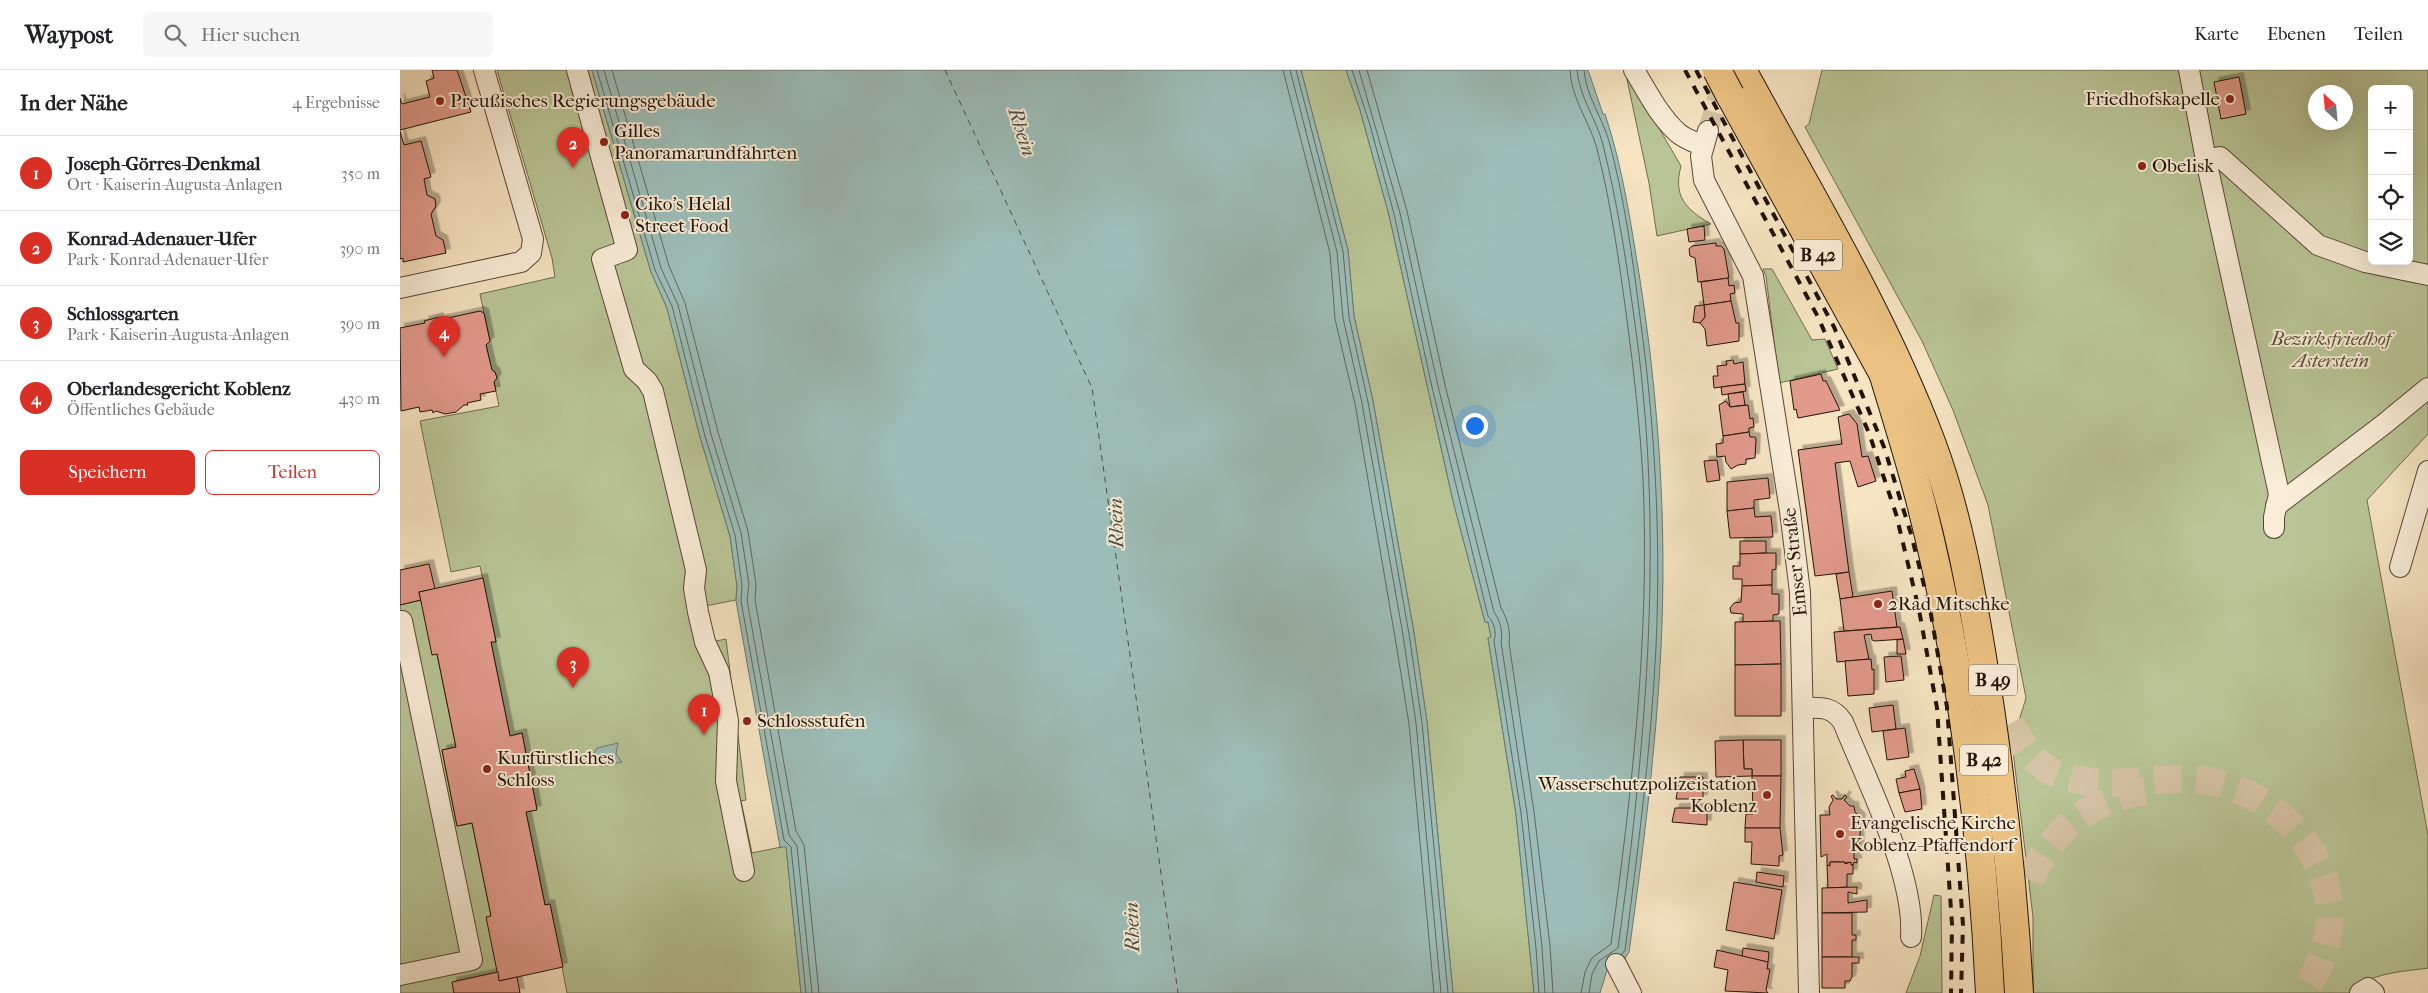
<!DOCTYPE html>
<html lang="de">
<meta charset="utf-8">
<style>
body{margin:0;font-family:"IM FELL French Canon",serif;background:#f6f6f6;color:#202124}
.controls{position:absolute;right:15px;top:15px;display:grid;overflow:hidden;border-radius:8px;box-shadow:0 5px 20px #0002}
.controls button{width:45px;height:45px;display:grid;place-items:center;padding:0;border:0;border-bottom:1px solid #e0e0e0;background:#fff;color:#202124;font:25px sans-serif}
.compass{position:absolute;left:1908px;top:15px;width:45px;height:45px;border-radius:50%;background:#fff;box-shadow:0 5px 20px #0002;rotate:334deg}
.you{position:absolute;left:1074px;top:355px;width:18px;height:18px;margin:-12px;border:4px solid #fff;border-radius:50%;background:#1a73e8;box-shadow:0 0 0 8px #1a73e833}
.badge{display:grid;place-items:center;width:32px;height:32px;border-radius:50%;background:#d93025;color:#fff;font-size:16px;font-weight:700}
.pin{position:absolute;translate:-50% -41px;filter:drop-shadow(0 1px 2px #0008)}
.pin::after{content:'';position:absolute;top:26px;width:18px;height:15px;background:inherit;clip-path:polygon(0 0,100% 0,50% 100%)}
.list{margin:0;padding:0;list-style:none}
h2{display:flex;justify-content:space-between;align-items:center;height:65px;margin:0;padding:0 20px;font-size:21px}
h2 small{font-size:16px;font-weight:400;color:#757577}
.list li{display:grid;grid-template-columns:32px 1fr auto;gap:15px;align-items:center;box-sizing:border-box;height:75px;padding:0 20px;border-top:1px solid #e0e0e0}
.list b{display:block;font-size:19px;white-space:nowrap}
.list p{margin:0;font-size:16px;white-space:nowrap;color:#757577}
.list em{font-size:16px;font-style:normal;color:#757577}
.actions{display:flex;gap:10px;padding:15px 20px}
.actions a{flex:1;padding:11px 0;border:1px solid #d93025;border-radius:8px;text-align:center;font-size:18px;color:#d93025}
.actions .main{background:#d93025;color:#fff}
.icon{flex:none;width:28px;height:28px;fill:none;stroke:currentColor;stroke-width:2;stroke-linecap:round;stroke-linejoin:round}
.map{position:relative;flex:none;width:2028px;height:923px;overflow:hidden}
header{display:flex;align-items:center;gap:30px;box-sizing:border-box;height:70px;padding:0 25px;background:#fff;border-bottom:1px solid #e0e0e0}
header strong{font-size:24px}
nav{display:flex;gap:28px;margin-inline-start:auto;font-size:18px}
.search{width:350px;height:45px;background:#f6f6f6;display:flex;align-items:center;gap:12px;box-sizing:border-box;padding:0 18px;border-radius:8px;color:#757577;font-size:19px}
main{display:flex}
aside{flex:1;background:#fff}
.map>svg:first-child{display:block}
.green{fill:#b9c596;stroke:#6e6c4e;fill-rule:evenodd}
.water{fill:#9dbeb8;stroke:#6c7971}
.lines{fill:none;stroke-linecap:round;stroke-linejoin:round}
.shore{stroke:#60685f;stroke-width:1}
.ferry{stroke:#4e4e44;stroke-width:1;stroke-dasharray:6 5;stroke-linecap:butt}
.building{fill:#e29a8b;stroke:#231206;filter:url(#shadow)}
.minor-tunnel{stroke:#d6c4a6;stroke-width:20;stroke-dasharray:20 10;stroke-linecap:butt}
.highway-tunnel{stroke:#d6c4a6;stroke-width:28;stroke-dasharray:28 14;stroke-linecap:butt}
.minor-casing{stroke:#584635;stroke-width:22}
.highway-casing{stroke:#231206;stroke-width:30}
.minor{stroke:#f9edd7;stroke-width:20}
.highway{stroke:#ebc281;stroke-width:28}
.rail{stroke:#231206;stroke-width:4;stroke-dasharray:9 9;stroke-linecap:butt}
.highway-bridge-casing{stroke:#231206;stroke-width:30;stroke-linecap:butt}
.highway-bridge{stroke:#ebc281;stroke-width:28}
.poi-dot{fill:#8f2418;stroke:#f9edd7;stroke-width:2}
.labels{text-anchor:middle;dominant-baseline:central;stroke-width:4;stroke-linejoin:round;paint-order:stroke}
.shield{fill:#f9edd7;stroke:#635445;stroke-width:1}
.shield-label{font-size:18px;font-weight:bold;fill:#231206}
.poi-label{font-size:19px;fill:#231206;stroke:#f9edd7;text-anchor:start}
.park-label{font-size:19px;font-style:italic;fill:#585138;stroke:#f9edd7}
.street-label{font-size:19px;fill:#231206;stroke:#f9edd7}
.water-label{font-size:20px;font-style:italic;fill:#4e4e44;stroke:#f9edd7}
</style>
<header>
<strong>Waypost</strong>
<div class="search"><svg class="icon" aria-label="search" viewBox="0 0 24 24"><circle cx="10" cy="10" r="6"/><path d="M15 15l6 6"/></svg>Hier suchen</div>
<nav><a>Karte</a><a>Ebenen</a><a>Teilen</a></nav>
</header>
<main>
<aside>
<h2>In der Nähe<small>4 Ergebnisse</small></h2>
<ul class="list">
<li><span class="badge">1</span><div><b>Joseph-Görres-Denkmal</b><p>Ort · Kaiserin-Augusta-Anlagen</p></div><em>350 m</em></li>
<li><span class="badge">2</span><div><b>Konrad-Adenauer-Ufer</b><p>Park · Konrad-Adenauer-Ufer</p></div><em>390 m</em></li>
<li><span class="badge">3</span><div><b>Schlossgarten</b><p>Park · Kaiserin-Augusta-Anlagen</p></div><em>390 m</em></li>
<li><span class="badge">4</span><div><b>Oberlandesgericht Koblenz</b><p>Öffentliches Gebäude</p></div><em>430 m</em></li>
</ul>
<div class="actions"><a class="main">Speichern</a><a>Teilen</a></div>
</aside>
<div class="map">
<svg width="2028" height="923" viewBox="0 0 2028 923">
<defs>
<filter id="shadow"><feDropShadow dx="4.5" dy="-4.5" stdDeviation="0" flood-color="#0004"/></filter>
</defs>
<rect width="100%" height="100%" fill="#f6e4c2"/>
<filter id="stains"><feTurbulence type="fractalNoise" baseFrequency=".004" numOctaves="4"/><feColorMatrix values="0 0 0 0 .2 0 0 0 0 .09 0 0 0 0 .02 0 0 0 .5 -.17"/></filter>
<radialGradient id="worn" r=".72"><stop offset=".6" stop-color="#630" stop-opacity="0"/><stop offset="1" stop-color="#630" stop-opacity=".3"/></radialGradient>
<g class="green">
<polygon points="97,0 192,0 251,202 267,238 300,367 330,466 337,516 336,530 305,536 311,572 326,569 346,730 341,731 352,783 386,776 401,923 167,923 150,834 145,835 126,742 137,739 122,663 110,666 91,572 96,571 80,496 51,502 20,351 99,336 94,312 97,308 95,302 92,300 86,275 90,271 80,224 155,207 152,188"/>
<polygon points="901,0 946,0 960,40 989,145 1053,431 1085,552 1088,552 1091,567 1088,568 1116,744 1134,923 1053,923 1027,652 1014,563 973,331 954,246 948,180"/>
<path d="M1225,0L1281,96C1273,126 1285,139 1311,154L1257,166L1249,113Z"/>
<path d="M1422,0H2028V364L1967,430L2028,765V898C2003,902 1969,902 1951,923H1633V847L1612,673L1626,628L1588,435L1553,340L1522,271L1405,57L1409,54ZM1972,19H2009V191H1972ZM1916,22H1946V52H1916Z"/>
<polygon points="1363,199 1372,199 1412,270 1425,269 1438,299 1379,313 1366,206"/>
<polygon points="21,530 37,584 56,677 42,680 57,756 72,753 91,846 98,902 52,912 54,923 0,923 0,535"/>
<polygon points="1534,825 1541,826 1542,923 1506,923 1520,886"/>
</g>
<g class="water">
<polygon points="192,0 901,0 948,180 954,246 973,331 1014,563 1027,652 1053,923 401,923 386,777 380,777 336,531 337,516 330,466 300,367 267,238 251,202"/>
<path d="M946,0H1188L1203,44H1205C1223,98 1231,155 1240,210C1259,332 1267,455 1261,578C1256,680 1243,781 1229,882L1224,890L1208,897L1200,923H1134L1116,744L1088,568L1091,567L1088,552H1085L1053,431L989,145L960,40Z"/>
<polygon points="218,673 216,684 222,692 201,696 194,691 193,685 197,678"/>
</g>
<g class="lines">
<g class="shore">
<polyline points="197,0 255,200 272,236 305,366 335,465 342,515 341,531 384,770 391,777 406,923"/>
<polyline points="204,0 261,198 278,235 311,364 341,463 349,514 347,530 389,765 397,776 412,923"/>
<polyline points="212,0 269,196 285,233 318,362 348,461 356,514 355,530 396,761 404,775 419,923"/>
<polyline points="883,0 930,183 935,249 955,334 995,567 1009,654 1034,923"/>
<polyline points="890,0 937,182 943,248 962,333 1003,565 1016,653 1041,923"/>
<polyline points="896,0 943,181 949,247 968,332 1009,564 1022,653 1048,923"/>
<path d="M952,0L970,55L994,144L1032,317L1088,546C1094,552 1097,563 1094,571L1121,743L1136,878L1139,923"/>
<path d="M959,0L1000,143L1038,316L1094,542C1100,550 1103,562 1101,572L1127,743L1142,877L1145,923"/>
<path d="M967,0L1007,141L1045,315L1101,538C1107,548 1111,561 1109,573L1134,742L1150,876L1153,923"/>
<path d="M1170,0C1171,27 1188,50 1196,75C1211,131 1219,192 1227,250C1234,303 1240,356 1243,409C1250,565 1232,720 1211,874L1192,888L1185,902L1181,923"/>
<path d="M1177,0C1179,27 1197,50 1203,75C1217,131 1226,189 1234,247C1265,458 1247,668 1218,878L1199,891L1192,904L1189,923"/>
<path d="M1184,0C1186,26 1202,47 1209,71C1224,126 1233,190 1240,247C1255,356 1261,467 1256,577C1251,679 1238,779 1225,880L1222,884"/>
</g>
<polyline class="ferry" points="545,0 692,318 778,923"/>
</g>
<g class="building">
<polygon points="32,0 57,0 71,42 0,60 0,28 2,34 30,27 26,11 34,8"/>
<polygon points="1839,7 1846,44 1821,49 1814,12"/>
<polygon points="0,61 4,75 21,71 31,107 24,109 27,125 35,129 36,136 31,144 36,166 43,170 46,183 3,192 3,188 0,189"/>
<polygon points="1304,156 1305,170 1289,172 1287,159"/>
<polygon points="1316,173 1316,176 1321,176 1324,179 1329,208 1298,212 1295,188 1290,186 1289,179 1292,176"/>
<polygon points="1328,208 1329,216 1334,215 1335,223 1330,224 1331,231 1304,235 1301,212"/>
<polygon points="1331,231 1336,253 1339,253 1339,271 1307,276 1305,259 1300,253 1305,247 1304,235"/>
<polygon points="1304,235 1305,247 1300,253 1293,252 1295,236"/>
<polygon points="80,241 84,243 90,271 86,275 92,300 95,302 97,308 94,312 96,321 80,324 81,330 67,333 68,335 64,335 56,342 45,344 36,341 33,343 32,340 20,342 19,337 1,341 0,258 25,253 24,251 39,247 39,250"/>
<polygon points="1333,290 1334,294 1343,292 1345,314 1314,318 1313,306 1318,306 1317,296 1327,295 1326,291"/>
<polygon points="1421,304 1423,311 1426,311 1440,340 1398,348 1396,339 1394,340 1390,311"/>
<polygon points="1345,314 1346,321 1322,325 1321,317"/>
<polygon points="1343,322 1345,335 1330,337 1328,324"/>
<polygon points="1326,331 1330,337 1348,335 1350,349 1353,348 1354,357 1349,358 1349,362 1323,366 1319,335"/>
<polygon points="1449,344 1457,354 1462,387 1468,386 1476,411 1458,417 1450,391 1435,393 1449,502 1415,506 1398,380 1442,374 1438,347"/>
<polygon points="1349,362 1350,367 1355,367 1356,369 1355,388 1346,389 1346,394 1338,395 1331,399 1326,392 1325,386 1317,387 1316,374 1323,373 1323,366"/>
<polygon points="1317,390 1320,410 1307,412 1304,391"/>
<polygon points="1368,408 1370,428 1354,430 1354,438 1327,441 1327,412"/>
<polygon points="1354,438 1355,447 1371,446 1373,467 1330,468 1327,441"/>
<polygon points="1340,471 1366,471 1366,483 1340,484"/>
<polygon points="1366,483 1376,483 1376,499 1372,500 1372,515 1342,516 1342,509 1333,509 1333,496 1340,496 1340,484"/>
<polygon points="29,494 35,519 19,522 21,530 0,535 0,500"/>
<polygon points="1449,502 1453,527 1440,529 1436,504"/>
<polygon points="83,508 96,572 91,572 110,666 122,663 137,740 126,742 145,835 150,834 163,897 99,911 86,847 91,846 72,753 57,756 42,680 56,677 37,584 32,585 19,522"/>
<polygon points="1372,515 1372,524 1379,524 1379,544 1373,545 1373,551 1343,552 1343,544 1331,543 1330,538 1334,533 1341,532 1342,516"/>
<polygon points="1492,521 1497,557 1444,561 1440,529"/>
<polygon points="1380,551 1381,594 1335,595 1335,552"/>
<polygon points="1500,557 1503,569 1475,571 1472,570 1471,564 1464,565 1469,589 1437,592 1434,562"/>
<polygon points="1503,569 1506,584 1497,584 1497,570"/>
<polygon points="1501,586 1504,610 1486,612 1484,587"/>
<polygon points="1471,589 1472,600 1474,599 1474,624 1448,626 1445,591"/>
<polygon points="1381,594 1381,646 1335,646 1335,595"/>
<polygon points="1493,635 1496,659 1472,662 1469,638"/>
<polygon points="1505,658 1509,687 1487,690 1483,661"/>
<polygon points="1343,670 1381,670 1381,706 1352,706 1352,699 1344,699"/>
<polygon points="1343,670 1344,699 1352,699 1352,706 1316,707 1315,671"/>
<polygon points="1514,699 1520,719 1499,723 1496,709 1506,707 1505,701"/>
<polygon points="1352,706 1381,706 1380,758 1345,758 1346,744 1353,744"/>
<polygon points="1280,707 1303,707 1303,729 1276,729"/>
<polygon points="1520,719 1522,739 1505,742 1499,723"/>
<polygon points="1433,725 1436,729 1442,729 1445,725 1447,727 1444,730 1450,736 1454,736 1455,742 1461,748 1459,782 1454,779 1454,789 1457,789 1457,793 1454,792 1453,795 1448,792 1445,794 1445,792 1430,792 1430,796 1427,795 1427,784 1421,787 1420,745 1430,745 1429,737 1433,730 1431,726"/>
<polygon points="1275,738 1307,738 1307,755 1272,752"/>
<polygon points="1345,758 1380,758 1383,785 1379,786 1379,796 1351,794 1352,772 1345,772"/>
<polygon points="1430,792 1445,792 1445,794 1451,792 1451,795 1453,795 1453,804 1447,804 1447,817 1428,818 1427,795 1430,796"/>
<polygon points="1357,802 1384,806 1383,817 1356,812"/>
<polygon points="1334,812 1382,820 1374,869 1326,860"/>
<polygon points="1457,817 1457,824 1448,822 1448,833 1467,830 1467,842 1422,843 1422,818"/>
<polygon points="1422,843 1452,843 1452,865 1456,865 1456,870 1452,870 1452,887 1422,887"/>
<polygon points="1343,878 1369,882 1368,892 1342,887"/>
<polygon points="1317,880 1368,892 1367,899 1370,899 1366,920 1368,923 1325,921 1328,900 1314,897"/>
<polygon points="1422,887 1459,887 1459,893 1452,893 1452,907 1450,911 1445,911 1445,918 1422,918"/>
<polygon points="98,902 99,911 117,907 120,923 54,923 52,912"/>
</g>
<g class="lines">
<polyline class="minor-tunnel" points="1308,61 1324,4"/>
<g class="highway-tunnel">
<path d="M1610,654C1623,676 1637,698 1662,706C1702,719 1745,709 1786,709C1849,710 1907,753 1925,813C1936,852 1927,891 1902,923"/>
<path d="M1630,810C1652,759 1690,730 1745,721"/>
</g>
<g class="minor-casing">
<g id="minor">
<polyline points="177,0 227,180 202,189 234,299 247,311 253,321 296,500 294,518 298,542 305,572 319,602 328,651 326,711 344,801"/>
<path d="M1234,0C1247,21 1259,46 1278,63C1285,69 1295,72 1303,76"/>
<polyline points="1789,0 1806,90 1879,424 1874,447 1874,458"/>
<polyline points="1308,61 1301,86 1304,110 1353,206 1390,441 1400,522 1409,923"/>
<polyline points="1806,90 1820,87 1918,175 1965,192 2028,205"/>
<polyline points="0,218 121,192 131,183 133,169 84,0"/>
<polyline points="1876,436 1983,355 2028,318"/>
<polyline points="2000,497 2028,401"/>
<polyline points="0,551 2,551 72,890 0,905"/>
<path d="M1404,638C1422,637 1433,637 1443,652C1467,712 1515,804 1511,867"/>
<polyline points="1216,894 1231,923"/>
<polyline points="1960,923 1968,918 1974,923"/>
</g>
</g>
<g class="highway-casing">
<g id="highway">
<path d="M1342,0C1408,122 1482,242 1531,372C1557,441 1570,514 1582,587C1600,698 1613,810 1619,923"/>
<polyline points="1330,25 1484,305"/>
<path d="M1484,306C1497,349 1511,393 1522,437C1562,596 1582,759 1590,923"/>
</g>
</g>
<use href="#minor" class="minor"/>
<use href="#highway" class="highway"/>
<g class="rail">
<polyline points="1285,0 1418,247 1469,363 1496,444 1519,540 1537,638 1552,854 1551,923"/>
<polyline points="1296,0 1434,257 1484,377 1511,464 1530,539 1547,637 1563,855 1561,923"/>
</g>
<g class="highway-bridge-casing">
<polyline id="highway-bridge" points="1317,0 1330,25"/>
</g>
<use href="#highway-bridge" class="highway-bridge"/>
</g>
<g class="poi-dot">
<circle cx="1830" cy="29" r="5"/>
<circle cx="40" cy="31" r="5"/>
<circle cx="204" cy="72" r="5"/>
<circle cx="1742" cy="96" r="5"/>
<circle cx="225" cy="145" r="5"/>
<circle cx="1478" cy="534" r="5"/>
<circle cx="347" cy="651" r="5"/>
<circle cx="87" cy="699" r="5"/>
<circle cx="1367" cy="725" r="5"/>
<circle cx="1440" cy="764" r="5"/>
</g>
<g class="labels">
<g class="shield">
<rect x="1394" y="169.5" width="48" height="31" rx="4"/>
<rect x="1569" y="594.5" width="48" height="31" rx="4"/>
<rect x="1560" y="674.5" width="48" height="31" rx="4"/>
</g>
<g class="shield-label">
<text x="1418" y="185">B 42</text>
<text x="1593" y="610">B 49</text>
<text x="1584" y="690">B 42</text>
</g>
<g class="poi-label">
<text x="1820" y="29" text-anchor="end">Friedhofskapelle</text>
<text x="50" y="31">Preußisches Regierungsgebäude</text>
<text x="214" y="61">Gilles<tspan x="214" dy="22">Panoramarundfahrten</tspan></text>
<text x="1752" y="96">Obelisk</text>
<text x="235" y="134">Ciko's Helal<tspan x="235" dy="22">Street Food</tspan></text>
<text x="1488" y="534">2Rad Mitschke</text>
<text x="357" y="651">Schlossstufen</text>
<text x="97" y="688">Kurfürstliches<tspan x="97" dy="22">Schloss</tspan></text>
<text x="1357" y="714" text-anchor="end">Wasserschutzpolizeistation<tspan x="1357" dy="22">Koblenz</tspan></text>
<text x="1450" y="753">Evangelische Kirche<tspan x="1450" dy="22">Koblenz-Pfaffendorf</tspan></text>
</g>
<g class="park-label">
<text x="1931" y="269">Bezirksfriedhof<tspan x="1931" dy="22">Asterstein</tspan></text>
</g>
<g class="street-label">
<text transform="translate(1395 492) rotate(-96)">Emser Straße</text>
</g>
<g class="water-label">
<text transform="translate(622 62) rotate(72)">Rhein</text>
<text transform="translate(716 453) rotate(-92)">Rhein</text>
<text transform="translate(732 857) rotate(-92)">Rhein</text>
</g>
</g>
<rect width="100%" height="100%" filter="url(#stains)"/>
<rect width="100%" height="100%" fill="url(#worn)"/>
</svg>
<div class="controls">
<button>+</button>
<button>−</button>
<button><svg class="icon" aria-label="locate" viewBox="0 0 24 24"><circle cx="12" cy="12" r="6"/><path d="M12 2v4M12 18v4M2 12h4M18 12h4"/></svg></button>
<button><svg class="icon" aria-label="layers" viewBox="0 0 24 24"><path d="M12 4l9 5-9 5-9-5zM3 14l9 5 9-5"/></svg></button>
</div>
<svg class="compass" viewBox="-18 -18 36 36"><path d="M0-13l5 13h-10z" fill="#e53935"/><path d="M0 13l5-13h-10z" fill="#757577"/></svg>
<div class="you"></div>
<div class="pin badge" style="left:304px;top:665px">1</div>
<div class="pin badge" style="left:173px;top:98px">2</div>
<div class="pin badge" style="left:173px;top:618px">3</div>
<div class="pin badge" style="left:44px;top:287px">4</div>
</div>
</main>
